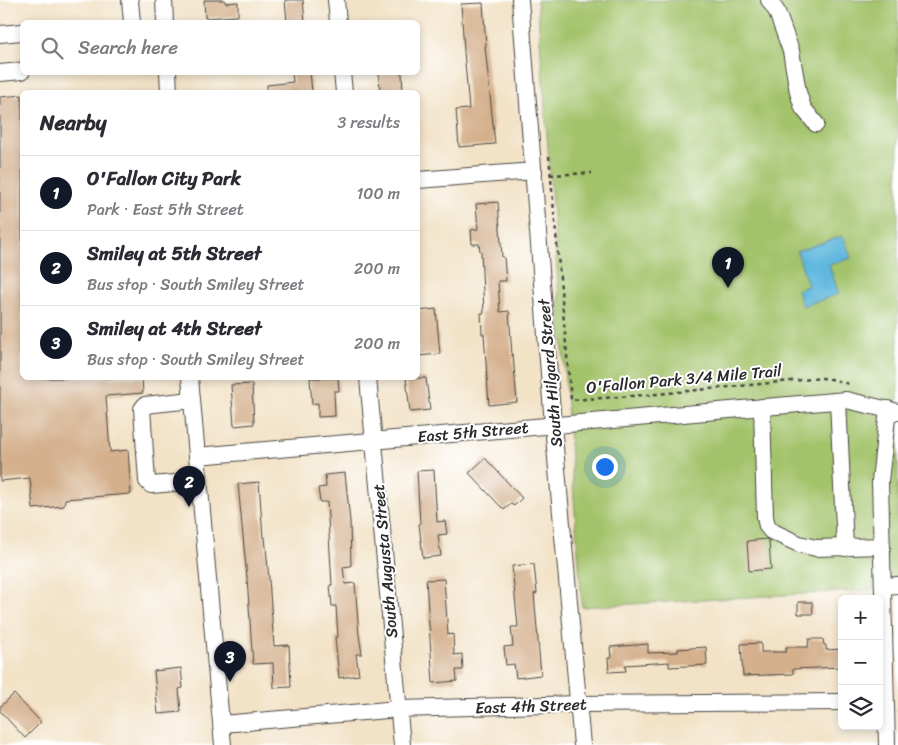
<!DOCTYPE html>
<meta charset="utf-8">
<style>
body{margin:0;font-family:Sriracha,sans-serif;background:#f7f7f7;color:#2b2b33}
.controls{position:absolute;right:15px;bottom:15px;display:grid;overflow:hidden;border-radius:8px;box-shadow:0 2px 8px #0003}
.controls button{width:45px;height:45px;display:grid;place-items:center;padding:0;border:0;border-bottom:1px solid #e1e1e2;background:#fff;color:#2b2b33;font:25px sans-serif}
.you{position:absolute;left:604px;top:466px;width:18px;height:18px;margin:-12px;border:4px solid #fff;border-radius:50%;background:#1a73e8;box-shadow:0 0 0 8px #1a73e833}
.badge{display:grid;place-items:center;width:32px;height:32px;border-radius:50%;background:#111827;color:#fff;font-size:16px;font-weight:700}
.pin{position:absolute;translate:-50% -41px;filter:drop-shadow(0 1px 2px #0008)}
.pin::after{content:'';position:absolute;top:26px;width:18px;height:15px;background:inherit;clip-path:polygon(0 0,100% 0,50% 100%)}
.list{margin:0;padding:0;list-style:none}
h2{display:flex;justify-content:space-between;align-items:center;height:65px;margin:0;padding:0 20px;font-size:21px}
h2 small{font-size:16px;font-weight:400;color:#7c7c81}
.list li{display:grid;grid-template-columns:32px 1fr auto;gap:15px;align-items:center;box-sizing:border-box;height:75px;padding:0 20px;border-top:1px solid #e1e1e2}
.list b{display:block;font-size:19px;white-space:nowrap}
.list p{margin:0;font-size:16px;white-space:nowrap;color:#7c7c81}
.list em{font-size:16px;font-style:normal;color:#7c7c81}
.icon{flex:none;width:28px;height:28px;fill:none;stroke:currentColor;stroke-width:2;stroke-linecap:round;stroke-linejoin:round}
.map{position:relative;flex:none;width:898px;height:745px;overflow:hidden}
.search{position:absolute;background:#fff;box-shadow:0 2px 8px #0003;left:20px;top:20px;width:400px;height:55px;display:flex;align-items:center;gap:12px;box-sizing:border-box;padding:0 18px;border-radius:8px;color:#7c7c81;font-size:19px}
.panel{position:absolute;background:#fff;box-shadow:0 2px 8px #0003;left:20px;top:90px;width:400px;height:290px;border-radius:8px}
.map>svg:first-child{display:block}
.green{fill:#a3c36b;stroke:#67774b}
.water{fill:#61b8de;stroke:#467284}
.building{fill:#d4b08d}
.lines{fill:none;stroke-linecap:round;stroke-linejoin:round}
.minor-casing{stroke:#494642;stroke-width:18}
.path{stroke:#494642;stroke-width:2.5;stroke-dasharray:4 4;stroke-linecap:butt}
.minor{stroke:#fff;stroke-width:16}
.labels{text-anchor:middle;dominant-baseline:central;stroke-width:4;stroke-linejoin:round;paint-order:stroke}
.street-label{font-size:16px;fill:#2b2b2b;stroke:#fff}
</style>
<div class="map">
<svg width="898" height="745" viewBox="0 0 898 745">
<rect width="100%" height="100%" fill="#fff"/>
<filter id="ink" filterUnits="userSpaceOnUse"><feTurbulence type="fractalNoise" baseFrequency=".02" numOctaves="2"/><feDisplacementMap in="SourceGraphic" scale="10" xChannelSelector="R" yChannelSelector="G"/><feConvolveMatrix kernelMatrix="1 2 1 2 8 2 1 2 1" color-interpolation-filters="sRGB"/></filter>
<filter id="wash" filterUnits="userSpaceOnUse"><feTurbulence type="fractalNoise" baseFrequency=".0096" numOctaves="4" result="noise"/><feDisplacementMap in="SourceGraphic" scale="20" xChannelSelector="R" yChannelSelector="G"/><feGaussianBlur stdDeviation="1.12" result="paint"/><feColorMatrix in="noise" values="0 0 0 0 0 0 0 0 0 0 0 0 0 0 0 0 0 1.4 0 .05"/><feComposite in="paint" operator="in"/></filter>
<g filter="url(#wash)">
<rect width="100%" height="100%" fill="#f2e2c6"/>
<polygon class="green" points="537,0 898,0 898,577 894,577 870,590 582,607"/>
<polygon class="water" points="843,236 851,258 829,265 839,294 803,306 797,290 808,286 797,251"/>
<g id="blocks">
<g class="building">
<polygon points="204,0 225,0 225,3 238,2 238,16 205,18"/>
<polygon points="285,0 303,0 305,22 287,22"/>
<polygon points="483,3 486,46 485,46 495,144 459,147 456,110 469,109 464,51 461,4"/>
<polygon points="292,72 310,72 312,92 267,92 267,85 293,82"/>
<polygon points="379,72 402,73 403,92 380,92"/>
<polygon points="22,95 22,378 142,378 143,393 106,396 110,452 128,450 131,494 65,499 64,506 33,509 30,478 0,481 0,97"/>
<polygon points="498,202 502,257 504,257 506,281 498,281 500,312 509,311 512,356 513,355 517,402 489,405 484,334 482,334 481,313 484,313 481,251 480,251 479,244 472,244 471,230 478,229 476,204"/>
<polygon points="436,309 440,354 418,356 418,311"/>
<polygon points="310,378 338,378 339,391 334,391 335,416 318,417 318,403 312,404"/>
<polygon points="406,378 426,378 430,410 410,412"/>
<polygon points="252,384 254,424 234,426 231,385"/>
<polygon points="485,458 522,498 514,506 511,504 504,510 469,473"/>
<polygon points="434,470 437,522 445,521 447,534 438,535 441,556 423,558 419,524 420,524 417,471"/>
<polygon points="345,473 350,521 351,566 343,567 345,584 355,583 359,635 362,654 356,654 359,675 339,678 335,637 338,637 336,606 332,606 330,585 332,585 327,502 320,502 318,488 326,487 325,475"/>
<polygon points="259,482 263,538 265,537 269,579 274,646 289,645 291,687 274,688 273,663 253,664 247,578 238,484"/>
<polygon points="766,539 769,541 771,569 749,571 747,541"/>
<polygon points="534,564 537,593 534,594 541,675 516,678 514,664 506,665 504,647 513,646 511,627 518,627 512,566"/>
<polygon points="444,579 448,635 453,634 454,655 462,654 463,670 456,670 457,681 433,683 426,580"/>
<polygon points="798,602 812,602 813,614 798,614"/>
<polygon points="809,639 823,639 824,645 826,645 826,650 842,649 842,667 793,669 793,674 743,676 741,644 761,643 761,652 786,652 786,647 808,647"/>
<polygon points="648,644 648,653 678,652 678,649 706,647 707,665 669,667 669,662 625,665 626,671 609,672 608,658 611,658 610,647"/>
<polygon points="181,668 183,688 179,689 181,712 158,714 154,671"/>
<polygon points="14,694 41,722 25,738 0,711 0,707"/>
</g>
</g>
</g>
<g filter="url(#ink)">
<use href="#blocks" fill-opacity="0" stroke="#494642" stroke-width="1"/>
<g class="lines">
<g class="minor-casing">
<g id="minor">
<polyline points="130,0 132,22"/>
<polyline points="164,0 165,22"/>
<polyline points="336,0 338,22"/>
<polyline points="520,0 553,425 582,745"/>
<polyline points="769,0 777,12 791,51 798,92 803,108 816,124"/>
<polyline points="0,34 22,32"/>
<polyline points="168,72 169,92"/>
<polyline points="342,72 344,92"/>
<polyline points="0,73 22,71"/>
<polyline points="418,180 534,171"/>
<polyline points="190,378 223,745"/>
<polyline points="368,378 402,745"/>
<polyline points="192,400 145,405 142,409 147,481 151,485 199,481"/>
<polyline points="838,401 845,548"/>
<polyline points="762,407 765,517 767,526 771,531 799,544 816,548 882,546"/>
<polyline points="197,456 846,400 898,412"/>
<polyline points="883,586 898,585"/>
<polyline points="222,724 399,709 579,704 842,702"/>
<polyline points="887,745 880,481 888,409"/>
</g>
</g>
<g class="path">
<polyline points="549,156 571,400 647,395 822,378 831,379 849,384"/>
<polyline points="550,175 592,173"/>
</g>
<use href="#minor" class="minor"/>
</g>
</g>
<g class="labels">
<g class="street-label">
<text transform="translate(550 373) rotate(-95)">South Hilgard Street</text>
<text transform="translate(684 379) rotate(-5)">O'Fallon Park 3/4 Mile Trail</text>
<text transform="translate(473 432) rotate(-5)">East 5th Street</text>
<text transform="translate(385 561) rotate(-95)">South Augusta Street</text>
<text transform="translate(531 706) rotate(-2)">East 4th Street</text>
</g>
</g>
</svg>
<div class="controls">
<button>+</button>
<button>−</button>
<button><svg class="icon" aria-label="layers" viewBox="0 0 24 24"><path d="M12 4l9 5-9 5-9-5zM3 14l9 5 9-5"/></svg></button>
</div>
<div class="you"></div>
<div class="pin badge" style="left:728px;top:288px">1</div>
<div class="pin badge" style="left:189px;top:507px">2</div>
<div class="pin badge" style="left:230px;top:682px">3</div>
<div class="search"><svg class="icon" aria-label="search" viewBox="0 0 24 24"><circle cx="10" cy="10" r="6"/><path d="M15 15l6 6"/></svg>Search here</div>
<section class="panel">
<h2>Nearby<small>3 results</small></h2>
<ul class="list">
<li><span class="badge">1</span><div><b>O'Fallon City Park</b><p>Park · East 5th Street</p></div><em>100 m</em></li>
<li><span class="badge">2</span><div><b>Smiley at 5th Street</b><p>Bus stop · South Smiley Street</p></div><em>200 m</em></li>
<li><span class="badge">3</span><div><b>Smiley at 4th Street</b><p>Bus stop · South Smiley Street</p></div><em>200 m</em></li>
</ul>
</section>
</div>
